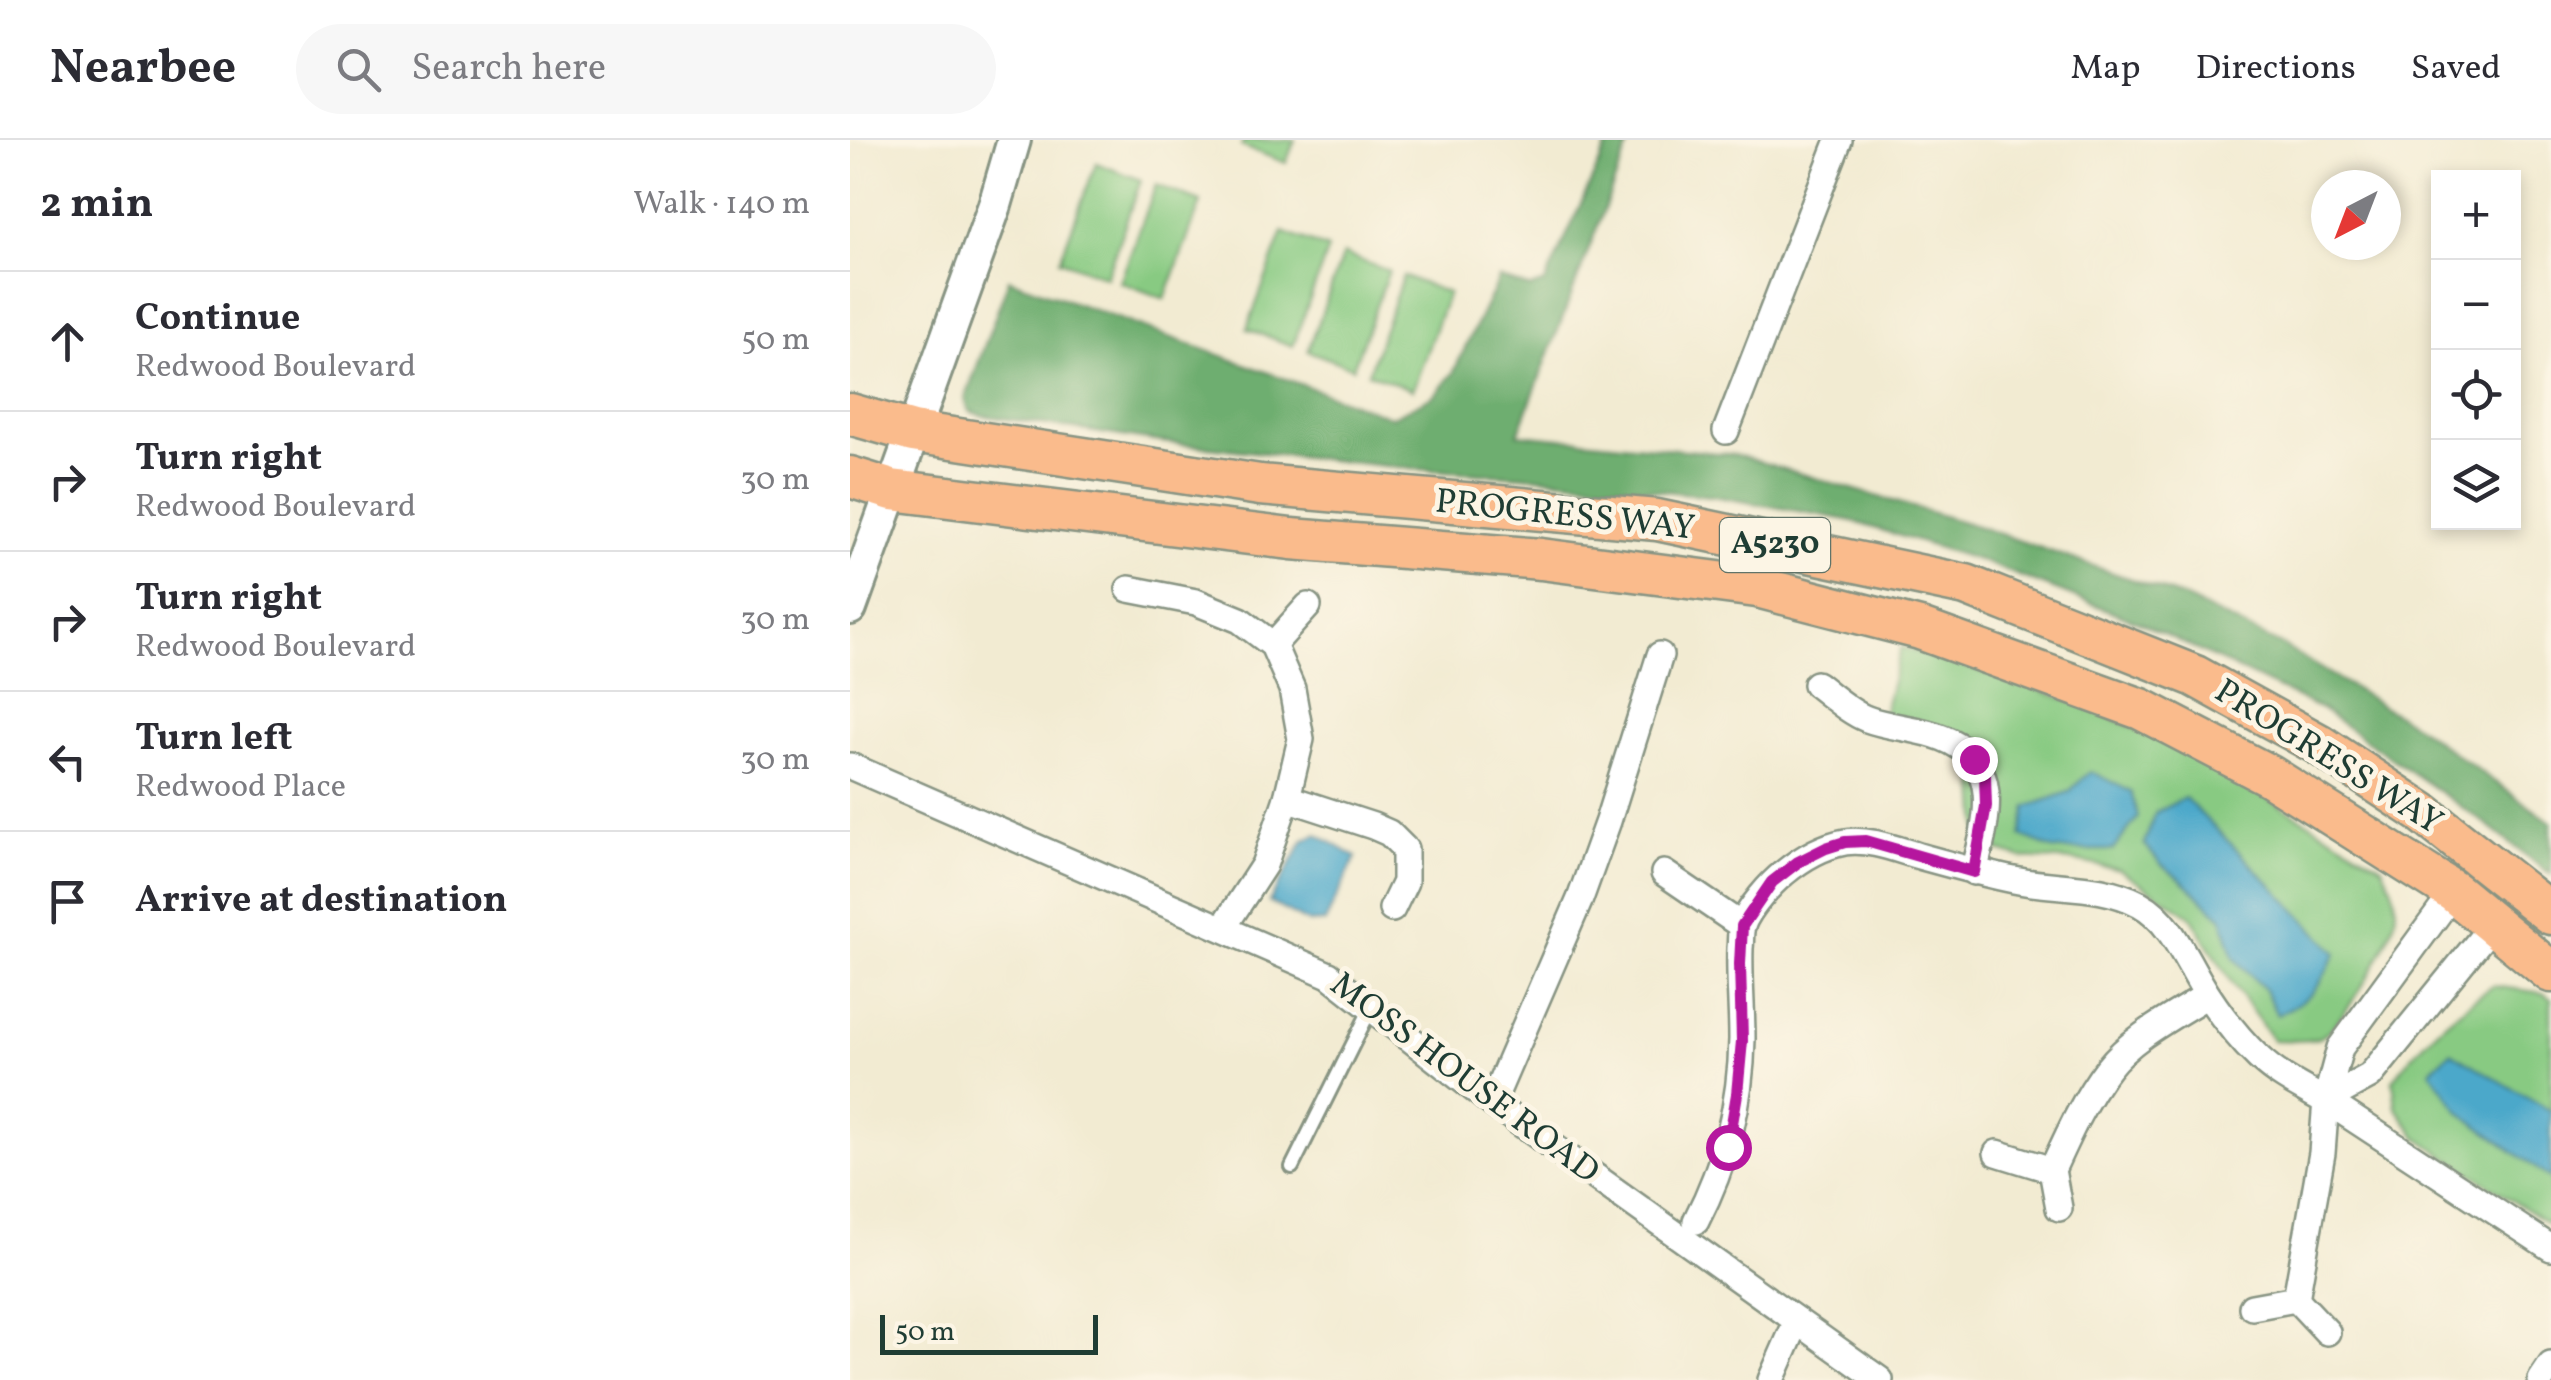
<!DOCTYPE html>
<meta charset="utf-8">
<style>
body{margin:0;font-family:Vollkorn,serif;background:#f7f7f7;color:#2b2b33}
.controls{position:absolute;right:30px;top:30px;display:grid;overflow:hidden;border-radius:0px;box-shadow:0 5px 15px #0003}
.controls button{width:90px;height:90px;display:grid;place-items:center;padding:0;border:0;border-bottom:2px solid #e1e1e2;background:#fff;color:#2b2b33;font:50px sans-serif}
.compass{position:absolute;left:1461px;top:30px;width:90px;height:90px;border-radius:50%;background:#fff;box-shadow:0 5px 15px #0003;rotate:222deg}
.scale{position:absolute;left:30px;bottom:25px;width:218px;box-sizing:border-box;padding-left:10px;border:5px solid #1f3d34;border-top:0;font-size:28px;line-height:35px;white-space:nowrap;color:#1f3d34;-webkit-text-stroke:8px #fcf5e5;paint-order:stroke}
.stop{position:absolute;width:30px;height:30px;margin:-22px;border:8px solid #b5179e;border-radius:50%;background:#fff}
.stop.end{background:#b5179e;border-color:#fff;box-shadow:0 2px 10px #0008}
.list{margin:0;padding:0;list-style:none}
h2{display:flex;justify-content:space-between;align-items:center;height:130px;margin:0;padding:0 40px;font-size:42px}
h2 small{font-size:32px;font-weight:400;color:#7c7c81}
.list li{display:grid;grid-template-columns:65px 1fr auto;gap:30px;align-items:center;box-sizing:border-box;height:140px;padding:0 40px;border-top:2px solid #e1e1e2}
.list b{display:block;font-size:38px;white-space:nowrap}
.list p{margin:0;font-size:32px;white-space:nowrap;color:#7c7c81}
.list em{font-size:32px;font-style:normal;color:#7c7c81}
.icon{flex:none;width:55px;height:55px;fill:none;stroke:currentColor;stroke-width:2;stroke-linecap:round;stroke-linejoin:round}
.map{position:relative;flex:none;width:1701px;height:1240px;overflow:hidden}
header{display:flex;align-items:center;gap:60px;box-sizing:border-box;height:140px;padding:0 50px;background:#fff;border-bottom:2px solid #e1e1e2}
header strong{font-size:48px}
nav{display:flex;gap:55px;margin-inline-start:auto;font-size:35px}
.search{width:700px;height:90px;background:#f7f7f7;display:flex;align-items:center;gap:25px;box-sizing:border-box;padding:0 35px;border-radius:55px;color:#7c7c81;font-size:38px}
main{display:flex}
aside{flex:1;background:#fff}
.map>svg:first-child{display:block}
.green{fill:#88ca82;stroke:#54845b;stroke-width:2.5}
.forest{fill:#6eae70;stroke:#467652;stroke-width:2.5}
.water{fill:#4ca8ca;stroke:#36727f;stroke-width:2.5}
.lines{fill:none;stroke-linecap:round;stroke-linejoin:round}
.service-casing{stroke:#889483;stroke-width:18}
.minor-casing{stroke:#889483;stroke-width:30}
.tertiary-casing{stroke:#889483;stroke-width:38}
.primary-casing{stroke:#889483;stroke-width:45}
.service{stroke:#fff;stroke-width:12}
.minor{stroke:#fff;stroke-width:25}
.tertiary{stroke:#fff;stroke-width:32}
.primary{stroke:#fabb8c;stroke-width:40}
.route{stroke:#b5179e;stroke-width:12}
.labels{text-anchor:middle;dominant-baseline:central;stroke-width:10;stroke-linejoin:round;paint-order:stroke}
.shield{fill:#fcf5e5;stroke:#617469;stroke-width:2.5}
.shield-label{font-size:32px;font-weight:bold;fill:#1f3d34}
.street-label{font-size:35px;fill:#1f3d34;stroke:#fcf5e5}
</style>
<header>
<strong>Nearbee</strong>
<div class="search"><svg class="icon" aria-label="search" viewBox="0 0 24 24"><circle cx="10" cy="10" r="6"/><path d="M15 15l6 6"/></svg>Search here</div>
<nav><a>Map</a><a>Directions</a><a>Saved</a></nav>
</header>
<main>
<aside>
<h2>2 min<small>Walk · 140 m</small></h2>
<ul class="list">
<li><svg class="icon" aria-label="ahead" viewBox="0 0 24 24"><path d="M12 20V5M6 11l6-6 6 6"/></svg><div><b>Continue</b><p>Redwood Boulevard</p></div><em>50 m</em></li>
<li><svg class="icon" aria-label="right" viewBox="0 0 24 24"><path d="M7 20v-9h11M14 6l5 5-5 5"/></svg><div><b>Turn right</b><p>Redwood Boulevard</p></div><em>30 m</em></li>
<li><svg class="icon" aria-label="right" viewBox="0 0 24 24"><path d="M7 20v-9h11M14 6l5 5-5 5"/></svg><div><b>Turn right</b><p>Redwood Boulevard</p></div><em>30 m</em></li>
<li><svg class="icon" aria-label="left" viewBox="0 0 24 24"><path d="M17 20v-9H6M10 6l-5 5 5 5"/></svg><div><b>Turn left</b><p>Redwood Place</p></div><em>30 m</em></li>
<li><svg class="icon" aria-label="arrive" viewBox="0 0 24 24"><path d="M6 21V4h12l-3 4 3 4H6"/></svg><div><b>Arrive at destination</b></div></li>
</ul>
</aside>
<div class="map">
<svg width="1701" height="1240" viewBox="0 0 1701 1240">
<rect width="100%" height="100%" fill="#fcf5e5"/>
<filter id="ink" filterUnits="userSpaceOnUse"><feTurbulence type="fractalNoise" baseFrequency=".01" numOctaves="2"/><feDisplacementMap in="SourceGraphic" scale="20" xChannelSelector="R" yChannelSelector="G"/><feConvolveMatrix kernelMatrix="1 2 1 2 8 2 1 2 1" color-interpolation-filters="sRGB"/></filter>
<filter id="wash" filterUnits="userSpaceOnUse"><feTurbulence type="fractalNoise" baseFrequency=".0048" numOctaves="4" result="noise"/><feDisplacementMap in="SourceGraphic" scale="40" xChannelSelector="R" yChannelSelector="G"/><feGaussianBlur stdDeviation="2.25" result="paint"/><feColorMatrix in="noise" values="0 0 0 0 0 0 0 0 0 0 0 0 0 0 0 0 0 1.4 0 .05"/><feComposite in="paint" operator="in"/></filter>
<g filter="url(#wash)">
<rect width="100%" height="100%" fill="#f2ebd2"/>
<g class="green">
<polygon points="394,0 445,0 436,23 391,6"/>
<polygon points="246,23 291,40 256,137 210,120"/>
<polygon points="306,45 351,62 315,159 270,142"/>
<polygon points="433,92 478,109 443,206 397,189"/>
<polygon points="493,114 539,131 503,228 458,211"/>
<polygon points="553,136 598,153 563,250 518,233"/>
<path d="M1051,507C1114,527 1180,544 1241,569C1344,611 1437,670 1532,726C1540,743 1549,759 1545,778C1541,803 1492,886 1470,897C1457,903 1437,900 1423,900L1379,839L1341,776L1270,730L1226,721L1172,718L1130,705L1124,619L1031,583Z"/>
<path d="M1643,846L1693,853L1701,859V1086L1567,997L1546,967L1543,940C1571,902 1604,872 1643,846Z"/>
</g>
<polygon class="forest" points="760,0 778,7 668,294 887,315 1130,387 1332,457 1433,506 1566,586 1701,682 1701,735 1633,682 1471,569 1289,482 1128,420 998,380 868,357 688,337 565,329 312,302 130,275 119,271 115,259 159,139 541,277 585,255 603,233 649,138 680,148 695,143"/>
<g class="water">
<polygon points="1240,631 1281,652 1288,677 1263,710 1205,710 1171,696 1177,667 1219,652"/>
<path d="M1335,658L1428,751L1486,813C1468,850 1463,857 1427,875L1415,850L1384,818L1372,777L1331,739L1311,724L1294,704L1306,672Z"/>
<polygon points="467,694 506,717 475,782 459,783 419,762 454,700"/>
<polygon points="1601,912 1701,971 1701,1039 1611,973 1580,931"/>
</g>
</g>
<g filter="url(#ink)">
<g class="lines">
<g class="service-casing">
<polyline id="service" points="442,1027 521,868"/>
</g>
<g class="minor-casing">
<g id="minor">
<polyline points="876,291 989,0"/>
<polyline points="279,449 346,462 390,480 423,505 442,549 451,599 437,658 414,725 373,788"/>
<polyline points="423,505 458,466"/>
<path d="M966,544C982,556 999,572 1017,579C1041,588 1069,588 1093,598C1154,622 1137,681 1124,732"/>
<polyline points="0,626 479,835 642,963 1030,1240"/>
<polyline points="437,658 523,686 539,693 555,709 555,742 542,769"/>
<polyline points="814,733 892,786"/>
<polyline points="1476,960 1520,936 1644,783"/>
<polyline points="642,963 730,759 758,681 810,515"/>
<path d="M1147,1013L1202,1030C1218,995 1234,959 1258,928C1282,897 1324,876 1357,855"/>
<polyline points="1202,1030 1209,1068"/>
<path d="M846,1081C876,1023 891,965 892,899C892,869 889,839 890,808C891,802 890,792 892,786C898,769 921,743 934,733C951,719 973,706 995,702C1021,698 1050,711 1076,718C1105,726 1134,734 1164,740C1205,749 1251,743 1290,764C1322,781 1338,825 1357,854C1372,877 1389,899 1409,918C1433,941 1465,953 1492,971C1562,1017 1631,1062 1701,1108"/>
<polyline points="1446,1159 1477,1192"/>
<polyline points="1402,1167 1446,1159 1472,1013 1476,960 1490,908 1604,752"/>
<polyline points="921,1240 947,1181"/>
<polyline points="1691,1240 1701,1225"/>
</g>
</g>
<g class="tertiary-casing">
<polyline id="tertiary" points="0,468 145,65 164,0"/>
</g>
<g class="primary-casing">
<g id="primary">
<polyline points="0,274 63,292 410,345 807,380 1116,445 1345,536 1470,605 1573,673 1701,774"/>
<polyline points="0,337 42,350 441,399 691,419 907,447 1070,489 1291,569 1420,636 1604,752 1701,832"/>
</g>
</g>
<use href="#service" class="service"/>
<use href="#minor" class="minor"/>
<use href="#tertiary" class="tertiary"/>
<use href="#primary" class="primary"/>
</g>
</g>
<g class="lines" filter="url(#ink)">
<polyline class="route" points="878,1007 887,954 892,901 890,824 892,786 922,742 948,722 976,708 995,702 1016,701 1124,732 1136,666 1135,636 1124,619"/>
</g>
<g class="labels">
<rect class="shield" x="870" y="378" width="110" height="54" rx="8"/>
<g class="shield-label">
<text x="925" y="405">A5230</text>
</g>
<g class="street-label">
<text transform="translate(715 376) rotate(6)">PROGRESS WAY</text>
<text transform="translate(1478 618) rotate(32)">PROGRESS WAY</text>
<text transform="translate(614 939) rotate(37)">MOSS HOUSE ROAD</text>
</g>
</g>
</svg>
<div class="controls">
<button>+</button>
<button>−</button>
<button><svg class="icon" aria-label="locate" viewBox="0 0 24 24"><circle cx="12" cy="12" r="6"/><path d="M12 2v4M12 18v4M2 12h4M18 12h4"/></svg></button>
<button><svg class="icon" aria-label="layers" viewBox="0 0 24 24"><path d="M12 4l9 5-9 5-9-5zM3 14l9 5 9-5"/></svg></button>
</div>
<svg class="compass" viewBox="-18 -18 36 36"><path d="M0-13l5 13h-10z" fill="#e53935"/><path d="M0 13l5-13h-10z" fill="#7c7c81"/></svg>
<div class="scale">50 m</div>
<div class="stop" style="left:878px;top:1007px"></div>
<div class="stop end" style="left:1124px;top:619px"></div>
</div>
</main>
